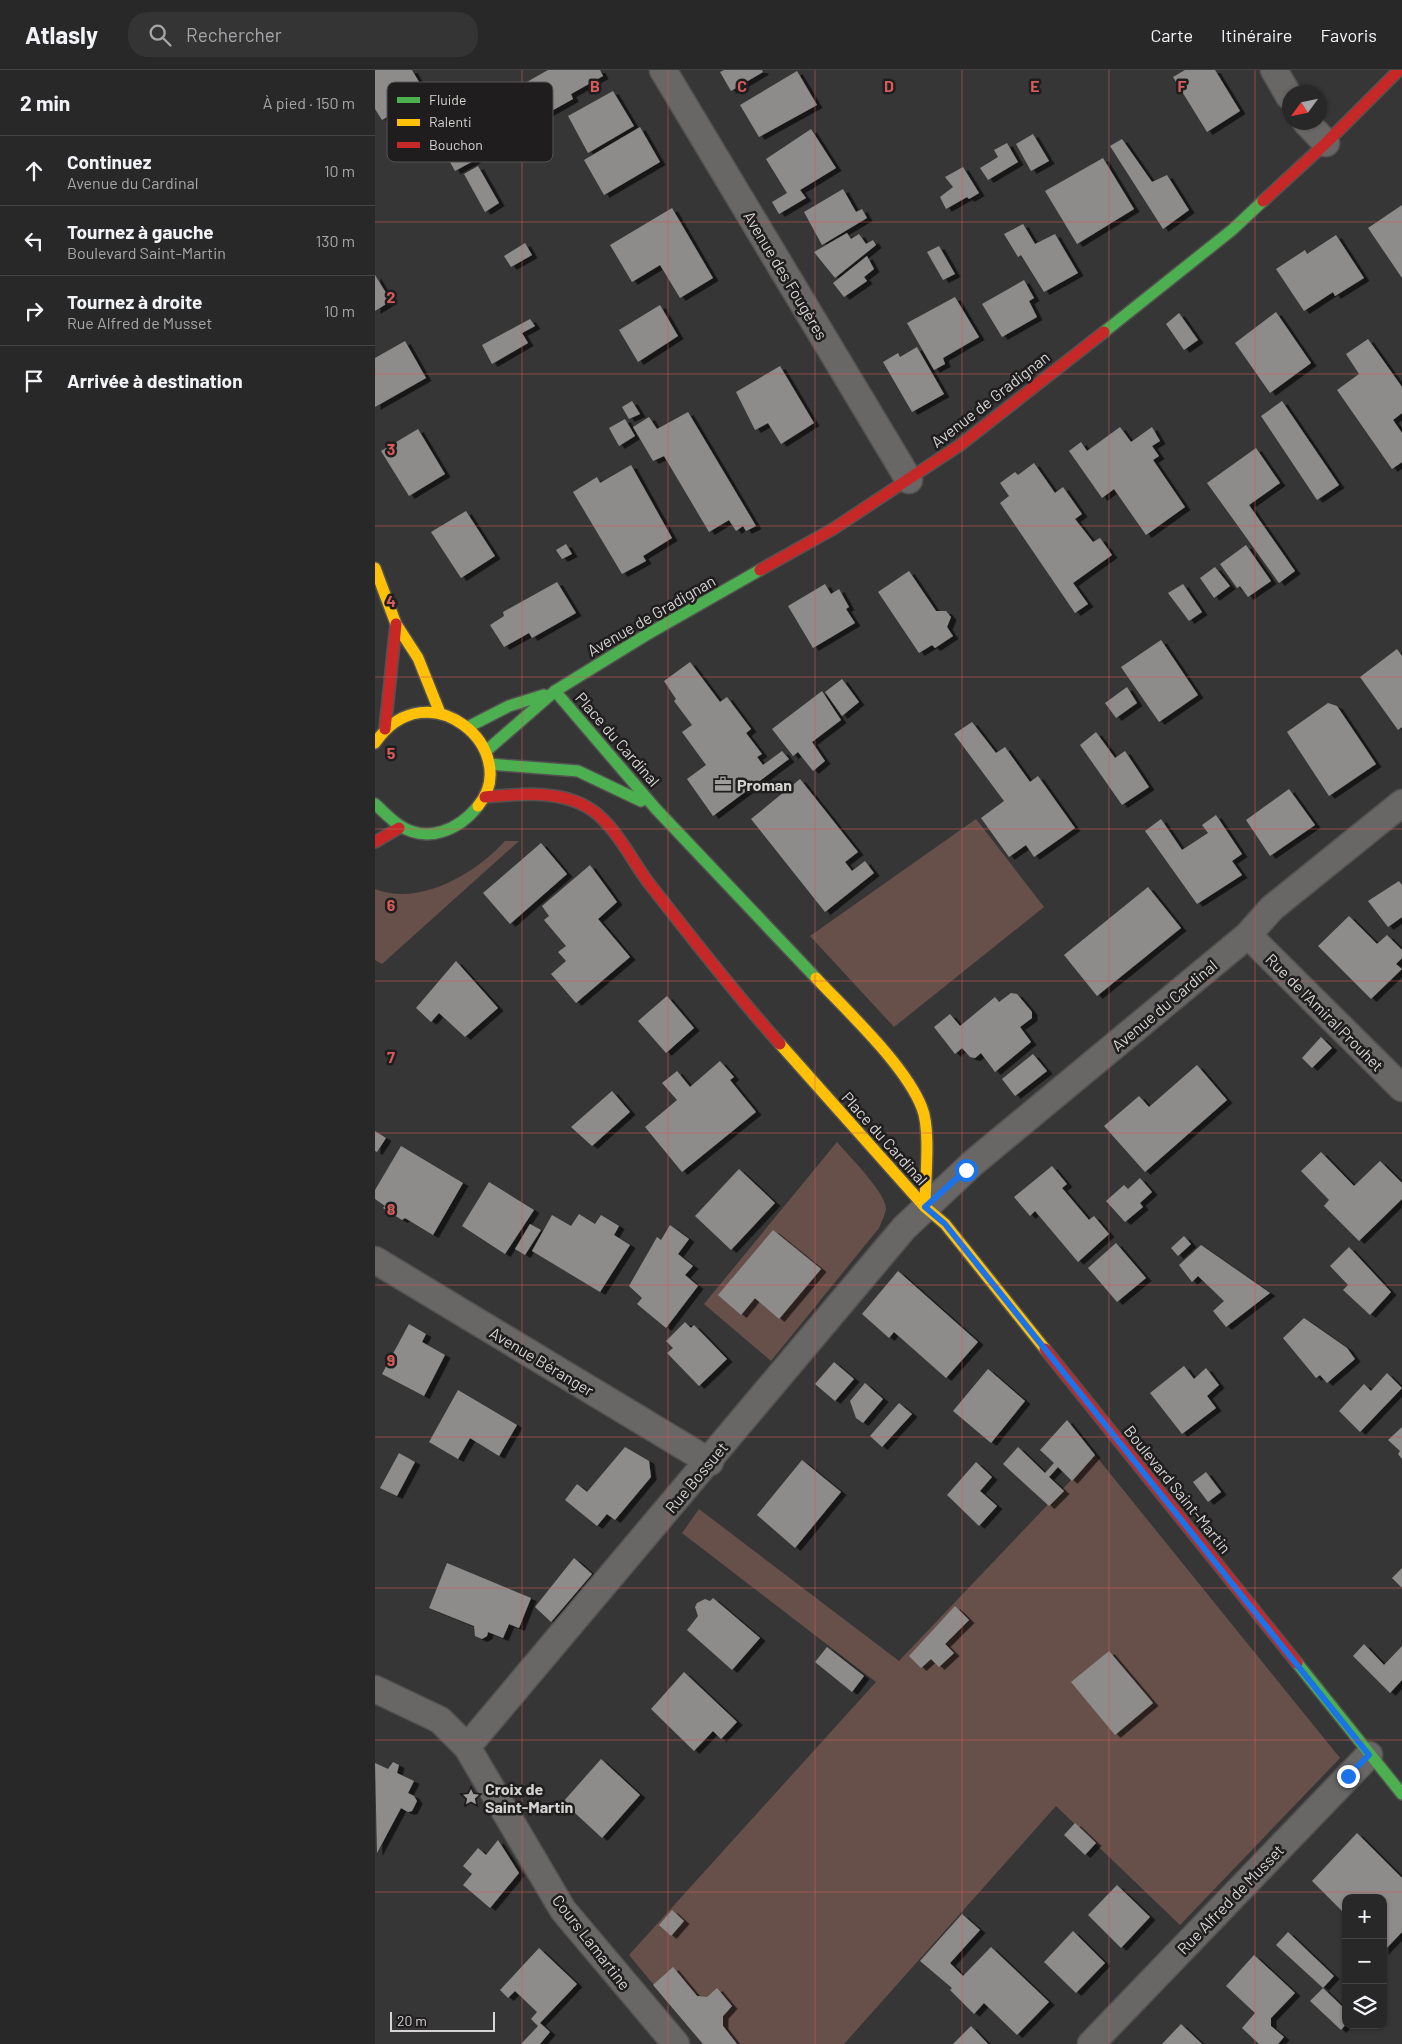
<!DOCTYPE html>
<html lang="fr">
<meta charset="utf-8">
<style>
body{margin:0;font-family:Barlow,sans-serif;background:#353434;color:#f1f3f6}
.controls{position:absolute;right:15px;bottom:15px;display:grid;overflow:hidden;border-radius:10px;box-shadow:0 1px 4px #0004}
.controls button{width:45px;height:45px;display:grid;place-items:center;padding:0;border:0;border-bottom:1px solid #454445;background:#292828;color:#f1f3f6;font:25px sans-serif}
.compass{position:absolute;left:907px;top:15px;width:45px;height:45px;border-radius:50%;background:#292828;box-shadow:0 1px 4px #0004;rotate:237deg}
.scale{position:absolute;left:15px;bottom:12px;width:105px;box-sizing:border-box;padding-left:5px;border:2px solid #d5d4d3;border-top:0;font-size:14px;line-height:18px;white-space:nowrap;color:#d5d4d3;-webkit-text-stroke:4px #1f1d1d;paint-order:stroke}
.stop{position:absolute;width:15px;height:15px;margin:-11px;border:4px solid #1a73e8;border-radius:50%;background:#fff}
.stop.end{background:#1a73e8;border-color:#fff;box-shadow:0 1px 5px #0008}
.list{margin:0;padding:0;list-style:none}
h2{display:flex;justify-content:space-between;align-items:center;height:65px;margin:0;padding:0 20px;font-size:21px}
h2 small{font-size:16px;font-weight:400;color:#a5a6a8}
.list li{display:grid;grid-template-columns:32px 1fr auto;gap:15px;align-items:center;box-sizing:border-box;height:70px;padding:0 20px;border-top:1px solid #454445}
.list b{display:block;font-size:19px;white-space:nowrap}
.list p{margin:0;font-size:16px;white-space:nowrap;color:#a5a6a8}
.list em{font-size:16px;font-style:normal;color:#a5a6a8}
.icon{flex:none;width:28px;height:28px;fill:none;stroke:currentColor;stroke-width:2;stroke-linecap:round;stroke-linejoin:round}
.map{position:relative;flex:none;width:1027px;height:1974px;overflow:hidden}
header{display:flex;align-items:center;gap:30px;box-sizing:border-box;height:70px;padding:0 25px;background:#292828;border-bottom:1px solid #454445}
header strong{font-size:24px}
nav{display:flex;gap:28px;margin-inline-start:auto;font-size:18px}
.search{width:350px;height:45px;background:#353434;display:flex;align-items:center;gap:12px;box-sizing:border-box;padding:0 18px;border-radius:20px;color:#a5a6a8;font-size:19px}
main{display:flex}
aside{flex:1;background:#292828}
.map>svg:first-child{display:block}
.green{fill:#68504a}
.building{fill:#8d8c8b;filter:url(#shadow)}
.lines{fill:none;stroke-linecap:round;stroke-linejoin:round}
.street-casing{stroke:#535251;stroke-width:29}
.fast-casing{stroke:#535251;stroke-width:14}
.slow-casing{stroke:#535251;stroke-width:14}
.jam-casing{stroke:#535251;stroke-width:14}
.street{stroke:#686766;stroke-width:26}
.fast{stroke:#4caf50;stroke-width:11}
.slow{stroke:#ffc107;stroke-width:11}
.jam{stroke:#c62828;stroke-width:11}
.route{stroke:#1a73e8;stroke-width:6}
.grid{fill:none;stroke:#d65c5b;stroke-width:1;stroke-opacity:0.55}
.labels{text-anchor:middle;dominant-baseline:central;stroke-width:5;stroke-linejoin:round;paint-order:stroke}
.street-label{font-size:16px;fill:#d5d4d3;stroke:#1f1d1d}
.poi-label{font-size:16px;font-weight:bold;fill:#d5d4d3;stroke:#1f1d1d;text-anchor:start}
.key{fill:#1f1d1d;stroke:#565454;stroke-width:1}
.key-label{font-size:14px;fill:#d5d4d3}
.grid-label{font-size:16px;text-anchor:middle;font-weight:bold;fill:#d65c5b;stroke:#1f1d1d;stroke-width:5;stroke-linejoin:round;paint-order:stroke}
</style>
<header>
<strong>Atlasly</strong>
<div class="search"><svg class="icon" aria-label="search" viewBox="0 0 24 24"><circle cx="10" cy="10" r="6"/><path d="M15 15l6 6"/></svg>Rechercher</div>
<nav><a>Carte</a><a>Itinéraire</a><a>Favoris</a></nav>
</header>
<main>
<aside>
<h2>2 min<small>À pied · 150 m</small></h2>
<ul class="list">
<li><svg class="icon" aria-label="ahead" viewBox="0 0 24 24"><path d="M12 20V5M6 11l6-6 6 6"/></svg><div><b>Continuez</b><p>Avenue du Cardinal</p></div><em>10 m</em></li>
<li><svg class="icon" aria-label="left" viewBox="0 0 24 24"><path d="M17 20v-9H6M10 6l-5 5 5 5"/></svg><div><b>Tournez à gauche</b><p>Boulevard Saint-Martin</p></div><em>130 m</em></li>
<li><svg class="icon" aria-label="right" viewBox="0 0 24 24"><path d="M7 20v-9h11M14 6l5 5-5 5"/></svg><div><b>Tournez à droite</b><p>Rue Alfred de Musset</p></div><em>10 m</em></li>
<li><svg class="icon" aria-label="arrive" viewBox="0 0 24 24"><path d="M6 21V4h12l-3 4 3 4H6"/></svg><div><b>Arrivée à destination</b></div></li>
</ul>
</aside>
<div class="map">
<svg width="1027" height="1974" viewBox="0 0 1027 1974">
<defs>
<filter id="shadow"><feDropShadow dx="5.5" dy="3" stdDeviation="0" flood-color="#0009"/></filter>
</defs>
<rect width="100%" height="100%" fill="#373636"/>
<g class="green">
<polygon points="601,749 669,837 519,957 435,866"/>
<path d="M130,771H144L7,894L0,890V819C45,837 101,803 130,771Z"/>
<path d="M462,1072C473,1085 512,1124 511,1139C510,1145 506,1153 504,1158L396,1291L329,1234Z"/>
<polygon points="720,1385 965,1688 805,1855 681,1736 469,1974 328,1974 254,1885 501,1612 307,1463 324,1439 524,1591"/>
</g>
<g class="building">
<polygon points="0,0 37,0 51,24 7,50 0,39"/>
<polygon points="173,0 225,0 228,6 196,24 198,29 162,49 143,17"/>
<polygon points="349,0 387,0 388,2 356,21 345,2"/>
<polygon points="810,0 840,0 865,41 832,62 798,7"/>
<polygon points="422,1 442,35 384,67 365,35"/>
<polygon points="238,21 259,56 213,83 193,46"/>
<polygon points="265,57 285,92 229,125 209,90"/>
<polygon points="436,59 461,98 425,120 431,128 404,144 397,132 412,123 391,89"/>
<polygon points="87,64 102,89 80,101 66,76"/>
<polygon points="658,64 674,91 656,101 641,74"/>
<polygon points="747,69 777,112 792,105 814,140 788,159 735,76"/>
<polygon points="632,73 643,92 613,110 605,98 623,87 619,80"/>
<polygon points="728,88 759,139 702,174 670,121"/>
<polygon points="103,96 124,133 110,142 89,104"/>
<polygon points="588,97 604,123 594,129 592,127 571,139 565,127 578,117 570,107"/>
<polygon points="468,119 481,142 487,139 492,148 447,175 429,142"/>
<polygon points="1027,135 1027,208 993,158"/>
<polygon points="297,138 338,208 305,228 285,195 257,212 235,175"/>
<polygon points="648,154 660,174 680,164 703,203 669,222 646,185 643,187 629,164"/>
<polygon points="472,163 476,169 484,164 491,174 498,170 501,175 460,208 439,182"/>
<polygon points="961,165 989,208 960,226 958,222 929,241 901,199 930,180 932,184"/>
<polygon points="150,173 157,185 136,197 129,186"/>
<polygon points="564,176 580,204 568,210 552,182"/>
<polygon points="492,186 499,199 489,207 492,211 469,227 458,213"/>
<polygon points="0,205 16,231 0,241"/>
<polygon points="649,210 659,228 654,231 662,247 627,267 607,234"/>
<polygon points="580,227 604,267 568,288 570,294 559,300 532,253"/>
<polygon points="285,235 303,266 263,292 244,260"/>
<polygon points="901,242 936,293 895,323 860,273"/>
<polygon points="804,243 823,270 809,280 791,254"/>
<polygon points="155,249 160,256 147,263 153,273 117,294 107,275"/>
<polygon points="993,269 1027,317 1027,343 1018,350 1027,363 1027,392 1017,399 962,320 984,304 971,284"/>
<polygon points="30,271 51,308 0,337 0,288"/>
<polygon points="542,277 569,324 537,342 508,292 523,283 525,287"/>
<polygon points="405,296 439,353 406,374 393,353 380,360 361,322"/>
<polygon points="257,331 265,344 254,349 247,337"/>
<polygon points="907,331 964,415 942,430 886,346"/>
<polygon points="313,342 381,456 371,461 368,456 361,461 354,450 334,462 289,386 278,391 258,357 274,347 282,359"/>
<polygon points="250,349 260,366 244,376 234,358"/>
<polygon points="745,357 756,372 777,357 785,371 777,376 784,386 778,390 810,437 771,465 739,419 727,428 694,381 706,372 712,381"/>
<polygon points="43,359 70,404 34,426 6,381"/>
<polygon points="881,378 905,413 874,435 920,501 904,513 832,413"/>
<polygon points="659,393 680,423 688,417 707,444 700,449 718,472 725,468 737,485 698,513 713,534 700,543 625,433 634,426 625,413 640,402 643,405"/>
<polygon points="256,395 297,468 268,486 271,491 247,504 198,422 222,407 225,413"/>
<polygon points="91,441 120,486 86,508 56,462"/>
<polygon points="191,474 197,484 187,489 181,480"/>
<polygon points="871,475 896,511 873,527 865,516 862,518 845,494"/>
<polygon points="840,497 855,516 839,528 825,508"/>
<polygon points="534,501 561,541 571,541 576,547 572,557 578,566 560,578 557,575 544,583 503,522"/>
<polygon points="182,512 201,543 157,568 154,563 129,577 115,555 129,546 128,542"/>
<polygon points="450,514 456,524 464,519 474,537 471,539 480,553 438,578 413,536"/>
<polygon points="808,514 827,542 814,551 793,523"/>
<polygon points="786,570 823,625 784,652 746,597"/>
<polygon points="1022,579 1027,586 1027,657 1023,660 985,607"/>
<polygon points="315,592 345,632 352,627 376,659 371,663 387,684 382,687 388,695 407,681 414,689 338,746 312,709 331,695 307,662 317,655 299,631 301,629 289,611"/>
<polygon points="467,609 484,632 467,646 450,622"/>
<polygon points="752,617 762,633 741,648 730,633"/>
<polygon points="447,621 466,650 437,672 450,691 438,701 423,682 418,686 397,659"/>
<polygon points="953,633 962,636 1001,694 954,726 912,662"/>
<polygon points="597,652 621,683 630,677 655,712 663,706 700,758 659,787 651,775 634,787 606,748 629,731 579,664"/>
<polygon points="721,662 740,688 750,681 774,717 747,735 705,675"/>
<polygon points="425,709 483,782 470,792 477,801 490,791 499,803 450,842 376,749"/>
<polygon points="914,719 940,755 895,786 871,750"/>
<polygon points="841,745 867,784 857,791 867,805 822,834 770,761 786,749 807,780 833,763 827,755"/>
<polygon points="166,773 192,804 135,854 108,823"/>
<polygon points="215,795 242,832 223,849 255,887 201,933 176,904 191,891 183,882 191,876 169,850 174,846 167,836"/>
<polygon points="1024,811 1027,815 1027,847 1013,857 993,831"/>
<polygon points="773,817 806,858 722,926 689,885"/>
<polygon points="974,846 1002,874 1012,865 1027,880 1027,888 1021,894 1027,899 996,929 943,876"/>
<polygon points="81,891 123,938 90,967 64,943 56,952 41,938"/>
<polygon points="636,923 642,924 657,942 657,948 645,957 656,972 620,1002 606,983 600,988 595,987 587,978 580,984 559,957 575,944 585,956 620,927 624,932"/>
<polygon points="292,926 319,958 291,983 263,951"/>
<polygon points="946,967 957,978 937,998 927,988"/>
<polygon points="658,984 672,1001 640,1026 627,1009"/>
<polygon points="345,991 359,1007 355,1010 381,1042 307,1102 270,1057 302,1030 287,1013 302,1001 315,1017"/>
<polygon points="822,995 852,1030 770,1102 729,1056 764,1026 774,1037"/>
<polygon points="237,1021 255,1042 217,1076 196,1057"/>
<polygon points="0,1061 11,1068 2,1082 0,1081"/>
<polygon points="26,1076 88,1113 58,1165 30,1148 27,1150 8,1138 10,1136 0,1129 0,1120"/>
<polygon points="946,1082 979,1116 1005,1091 1027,1113 1027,1129 984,1171 949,1136 954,1130 926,1101"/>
<polygon points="677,1096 692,1114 687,1118 714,1150 719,1146 734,1164 703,1192 660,1141 655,1146 639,1127"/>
<polygon points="364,1099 400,1133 356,1180 320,1146"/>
<polygon points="765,1108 777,1122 765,1133 768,1137 750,1152 731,1131 749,1115 753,1119"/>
<polygon points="114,1112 159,1140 130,1184 87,1156"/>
<polygon points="204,1144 220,1154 226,1145 244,1156 239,1165 255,1175 225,1222 157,1181 177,1145 196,1156"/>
<polygon points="155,1154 166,1160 150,1185 140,1179"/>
<polygon points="295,1155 314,1169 303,1184 318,1196 310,1205 323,1216 291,1258 262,1234 267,1228 254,1216 282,1167 286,1170"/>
<polygon points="398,1160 446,1199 404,1249 380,1228 366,1245 343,1225"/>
<polygon points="809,1166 816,1174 803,1186 796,1178"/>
<polygon points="741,1173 771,1208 742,1232 713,1198"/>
<polygon points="826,1175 895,1223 851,1257 838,1241 849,1231 823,1206 817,1212 804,1195"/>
<polygon points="974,1177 1016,1222 995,1245 968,1220 973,1215 955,1196"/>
<polygon points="523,1201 603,1272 571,1308 519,1262 514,1268 487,1244"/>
<polygon points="929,1248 972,1278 980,1289 952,1313 945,1305 941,1308 908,1268"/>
<polygon points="310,1252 316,1258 319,1255 352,1289 324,1316 292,1283 298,1278 291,1271"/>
<polygon points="34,1254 51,1264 47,1272 70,1285 49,1326 7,1304"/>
<polygon points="459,1292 479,1309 460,1331 440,1314"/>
<polygon points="809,1296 819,1309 831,1298 844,1315 832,1326 841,1338 807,1364 775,1323"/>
<polygon points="613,1299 650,1331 616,1373 578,1341"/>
<polygon points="1012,1303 1027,1318 985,1362 964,1341 989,1314 996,1321"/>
<polygon points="490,1313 508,1329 488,1353 481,1348 475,1331"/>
<polygon points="83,1320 142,1355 124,1386 95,1368 83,1389 54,1372"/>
<polygon points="524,1333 537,1344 507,1377 495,1366"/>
<polygon points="692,1350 720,1385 697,1411 683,1397 674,1407 689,1421 674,1436 628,1394 643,1377 670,1403 679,1393 665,1380"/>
<polygon points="1027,1357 1027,1389 1023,1384 1025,1381 1013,1370"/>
<polygon points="250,1377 274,1391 276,1407 240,1450 232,1444 222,1456 190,1430 202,1414 212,1422"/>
<polygon points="24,1383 40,1392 22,1426 5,1418"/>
<polygon points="427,1390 466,1422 420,1478 382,1445"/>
<polygon points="601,1392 617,1407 605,1421 622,1436 604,1456 572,1425"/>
<polygon points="831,1402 846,1422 833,1432 818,1412"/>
<polygon points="199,1488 217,1504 176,1552 160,1537"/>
<polygon points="72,1493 156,1528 144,1558 134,1554 128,1568 113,1562 112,1566 107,1569 100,1566 99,1556 54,1538"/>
<polygon points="1027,1498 1027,1518 1017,1508"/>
<polygon points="338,1528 385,1568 357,1600 312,1560 323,1546 320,1537 322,1533 330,1529 335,1531"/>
<polygon points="580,1536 594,1550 570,1574 579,1583 564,1597 556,1589 546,1598 534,1586"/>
<polygon points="989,1574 1009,1595 1027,1576 1027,1610 1015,1623 978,1586"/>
<polygon points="452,1577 489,1606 477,1622 440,1592"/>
<polygon points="734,1581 778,1633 740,1665 696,1612"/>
<polygon points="309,1602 362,1652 346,1669 338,1661 319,1681 276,1639"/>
<polygon points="226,1689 265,1725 227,1768 188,1732"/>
<polygon points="18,1692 24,1695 22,1703 39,1711 33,1723 39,1726 42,1731 37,1741 33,1742 26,1738 2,1783 0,1693 13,1699"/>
<polygon points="700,1753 721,1773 710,1785 689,1765"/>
<polygon points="982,1763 1027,1808 1027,1862 1008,1882 1008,1828 971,1828 971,1845 937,1811"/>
<polygon points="123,1770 144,1803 115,1838 88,1815 97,1804 88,1796 103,1778 111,1785"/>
<polygon points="742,1815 775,1847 746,1878 713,1845"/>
<polygon points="297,1840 309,1851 296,1866 284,1855"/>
<polygon points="587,1844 605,1860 575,1893 588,1906 616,1877 674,1932 642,1965 609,1933 599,1944 575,1920 577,1918 545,1891"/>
<polygon points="698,1861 730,1893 701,1923 669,1892"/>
<polygon points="913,1862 959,1906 948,1918 901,1875"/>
<polygon points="164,1878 202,1914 165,1953 175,1962 165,1974 146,1974 163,1956 156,1949 162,1942 140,1921 133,1928 125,1920"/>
<polygon points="879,1885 920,1923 896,1948 896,1956 909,1967 903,1974 884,1974 867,1958 880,1943 851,1916"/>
<polygon points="298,1897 322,1926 332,1927 342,1918 357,1936 348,1946 348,1956 362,1974 328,1974 278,1915"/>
<polygon points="948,1918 971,1940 971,1954 966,1960 935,1931"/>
<polygon points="806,1954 827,1974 787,1974"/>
<polygon points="596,1956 613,1974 578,1974"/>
</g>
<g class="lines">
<g class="street-casing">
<g id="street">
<polyline points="288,0 534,410"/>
<polyline points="899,0 914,26"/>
<polyline points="931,52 951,73"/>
<polyline points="873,865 1027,1018"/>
<polyline points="0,1190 335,1392"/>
<polyline points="0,1619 65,1650 92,1677 188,1840 301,1974"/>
<polyline points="92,1677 529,1158 598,1093 873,865 897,838 1027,733"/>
<polyline points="716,1974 994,1685"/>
</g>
</g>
<g class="fast-casing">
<g id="fast">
<polyline points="729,262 857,160 888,131"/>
<polyline points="180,621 281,739 441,908"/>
<polyline points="93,657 134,636 169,625"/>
<polyline points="111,681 180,621 271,565 385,500"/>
<polyline points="114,694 203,701 266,731"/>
<path d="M0,734C8,741 15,749 24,755C52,774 84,760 103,736"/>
<polyline points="922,1593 1027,1724"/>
</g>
</g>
<g class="slow-casing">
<g id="slow">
<polyline points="0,498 21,554 43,588 65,643"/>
<path d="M0,673C53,596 149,681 103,736"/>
<path d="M441,908C473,942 531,996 547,1038C556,1060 550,1112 550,1137"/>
<polyline points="405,974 550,1137 570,1154 670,1279"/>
</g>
</g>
<g class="jam-casing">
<g id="jam">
<polyline points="888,131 951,73 1024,0"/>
<polyline points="385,500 458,459 585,375 729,262"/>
<polyline points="10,659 21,554"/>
<path d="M110,727C144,724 187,719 217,740C241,757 256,789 273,812C316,867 359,922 405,974"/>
<polyline points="0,772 24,758"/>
<polyline points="670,1279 922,1593"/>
</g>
</g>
<use href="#street" class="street"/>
<use href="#fast" class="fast"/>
<use href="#slow" class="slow"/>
<use href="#jam" class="jam"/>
</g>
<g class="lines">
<polyline class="route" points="591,1100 550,1137 570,1154 994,1685 973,1706"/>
</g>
<path class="grid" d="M147,0V1974M293,0V1974M440,0V1974M587,0V1974M734,0V1974M880,0V1974M0,152H1027M0,304H1027M0,456H1027M0,607H1027M0,759H1027M0,911H1027M0,1063H1027M0,1215H1027M0,1367H1027M0,1518H1027M0,1670H1027M0,1822H1027"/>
<defs>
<g id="office-bare" transform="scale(1.35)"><path d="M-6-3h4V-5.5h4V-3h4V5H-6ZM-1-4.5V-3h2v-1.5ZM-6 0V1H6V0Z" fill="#9e9d9c" stroke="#1f1d1d" stroke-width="2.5" paint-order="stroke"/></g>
<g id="sight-bare" transform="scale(1.35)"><path d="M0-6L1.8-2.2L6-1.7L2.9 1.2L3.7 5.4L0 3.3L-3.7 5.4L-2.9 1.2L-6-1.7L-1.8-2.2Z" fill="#9e9d9c" stroke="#1f1d1d" stroke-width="2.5" paint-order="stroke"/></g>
</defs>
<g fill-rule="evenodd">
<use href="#office-bare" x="348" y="714"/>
<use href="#sight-bare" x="96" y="1727"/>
</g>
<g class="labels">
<g class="street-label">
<text transform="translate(411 205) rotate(59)">Avenue des Fougères</text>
<text transform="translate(615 329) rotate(-38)">Avenue de Gradignan</text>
<text transform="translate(276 545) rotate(-30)">Avenue de Gradignan</text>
<text transform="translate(243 669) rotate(49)">Place du Cardinal</text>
<text transform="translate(789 935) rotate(-40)">Avenue du Cardinal</text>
<text transform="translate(950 942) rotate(45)">Rue de l'Amiral Prouhet</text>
<text transform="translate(510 1068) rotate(48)">Place du Cardinal</text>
<text transform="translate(167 1291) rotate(31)">Avenue Béranger</text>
<text transform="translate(321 1407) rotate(-50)">Rue Bossuet</text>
<text transform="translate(803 1419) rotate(51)">Boulevard Saint-Martin</text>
<text transform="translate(855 1829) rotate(-46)">Rue Alfred de Musset</text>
<text transform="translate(217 1872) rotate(52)">Cours Lamartine</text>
</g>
<g class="poi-label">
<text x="362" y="714">Proman</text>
<text x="110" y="1718">Croix de<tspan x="110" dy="18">Saint-Martin</tspan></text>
</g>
</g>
<rect x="12" y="12" width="166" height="80" rx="8" class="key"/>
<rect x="22" y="27" width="23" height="6" fill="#4caf50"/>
<rect x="22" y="49" width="23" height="7" fill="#ffc107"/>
<rect x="22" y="72" width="23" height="6" fill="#c62828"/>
<g class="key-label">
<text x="54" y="35">Fluide</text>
<text x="54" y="57">Ralenti</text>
<text x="54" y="80">Bouchon</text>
</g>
<g class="grid-label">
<text x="220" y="22">B</text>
<text x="367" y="22">C</text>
<text x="514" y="22">D</text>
<text x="660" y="22">E</text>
<text x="807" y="22">F</text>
<text x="16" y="233">2</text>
<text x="16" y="385">3</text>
<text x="16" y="537">4</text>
<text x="16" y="689">5</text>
<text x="16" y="841">6</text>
<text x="16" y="993">7</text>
<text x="16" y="1145">8</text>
<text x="16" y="1296">9</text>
</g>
</svg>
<div class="controls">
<button>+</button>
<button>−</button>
<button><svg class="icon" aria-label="layers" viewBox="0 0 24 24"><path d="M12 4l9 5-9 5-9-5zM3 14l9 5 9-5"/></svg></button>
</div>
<svg class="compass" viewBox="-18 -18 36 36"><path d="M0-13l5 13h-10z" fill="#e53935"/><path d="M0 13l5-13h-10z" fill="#a5a6a8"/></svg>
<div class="scale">20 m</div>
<div class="stop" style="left:591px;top:1100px"></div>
<div class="stop end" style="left:973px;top:1706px"></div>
</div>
</main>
